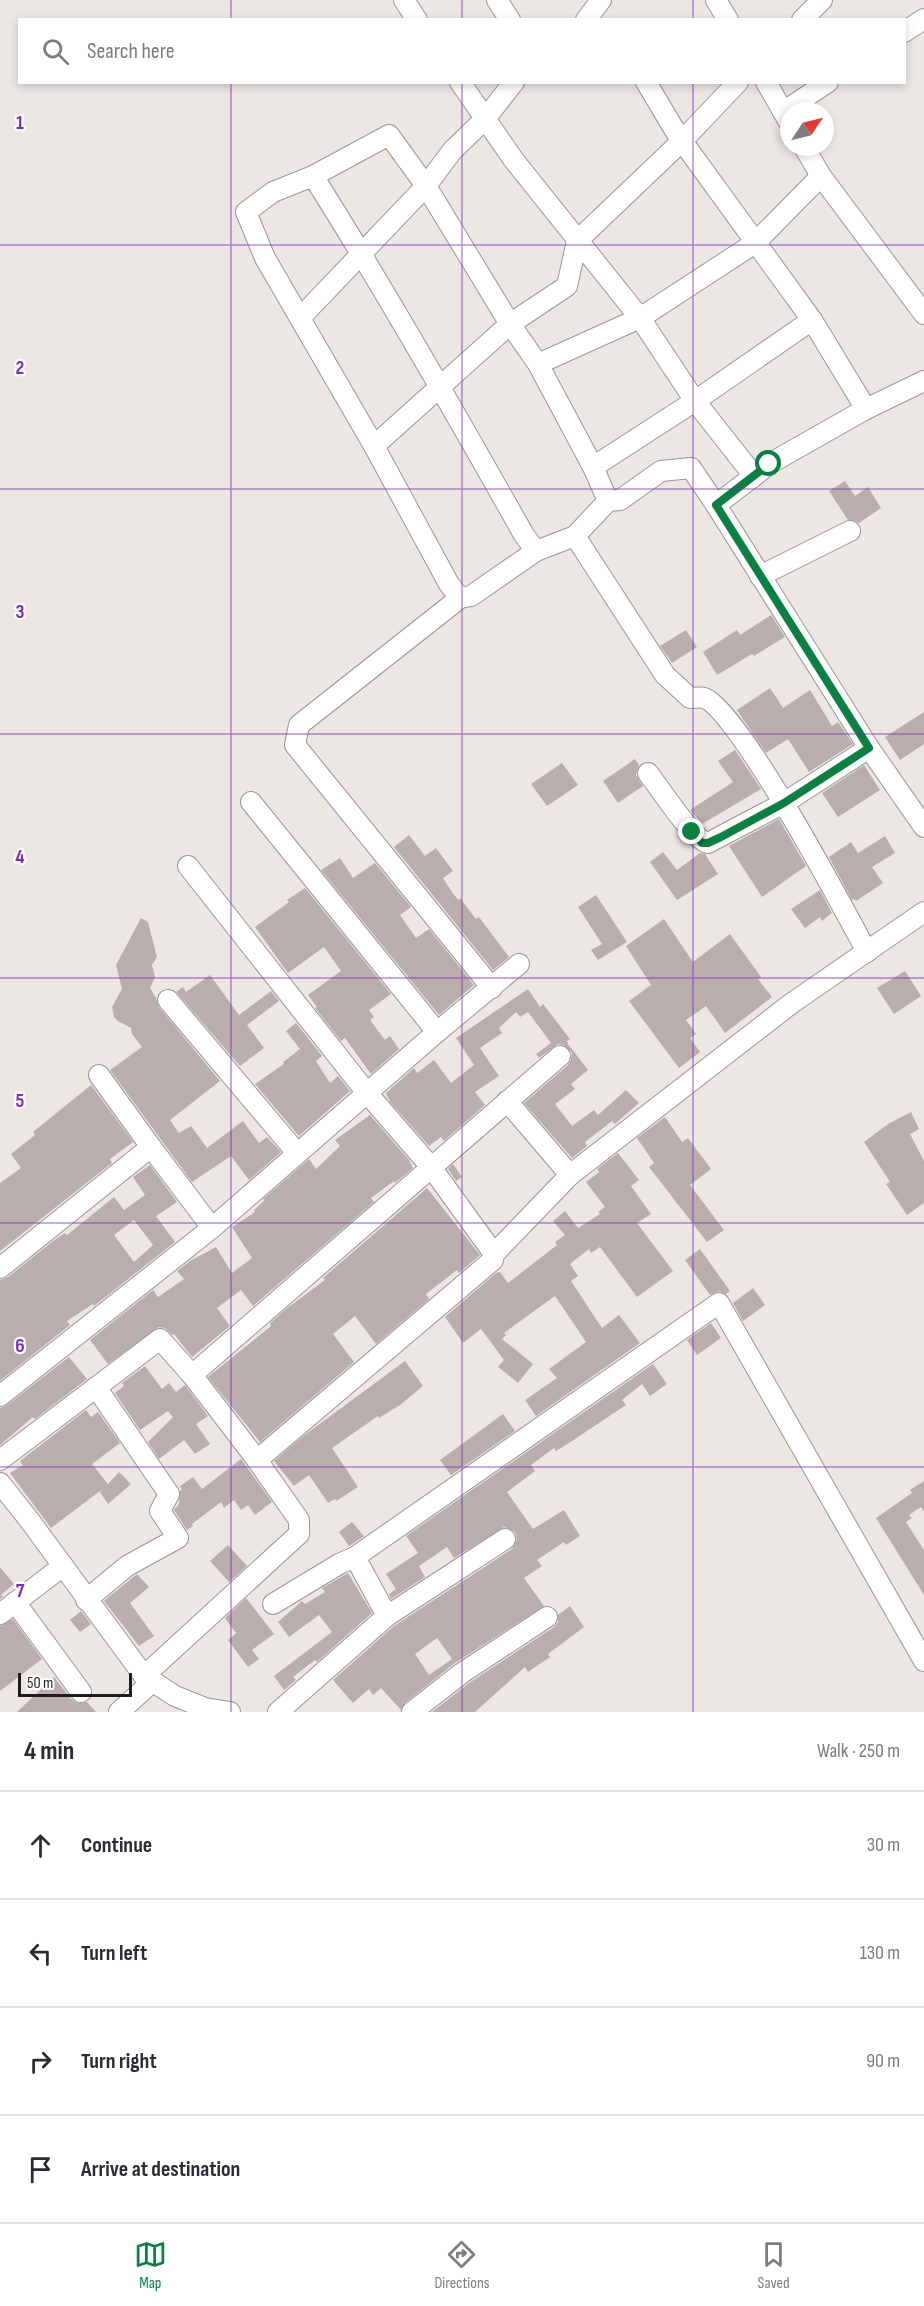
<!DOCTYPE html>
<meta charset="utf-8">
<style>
body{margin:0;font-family:"Sofia Sans Condensed",sans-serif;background:#f2f2f3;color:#2b2b33}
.compass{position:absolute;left:780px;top:102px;width:54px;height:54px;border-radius:50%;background:#fff;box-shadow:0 3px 9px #0003;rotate:55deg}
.scale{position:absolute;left:18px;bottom:15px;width:114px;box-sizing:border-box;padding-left:6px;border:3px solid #1d1d1d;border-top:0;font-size:16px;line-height:21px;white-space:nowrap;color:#1d1d1d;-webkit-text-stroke:4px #fff;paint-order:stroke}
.stop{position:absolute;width:18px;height:18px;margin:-14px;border:4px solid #0b8043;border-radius:50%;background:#fff}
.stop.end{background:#0b8043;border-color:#fff;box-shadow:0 2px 6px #0008}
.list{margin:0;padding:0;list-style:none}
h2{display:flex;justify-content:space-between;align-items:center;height:78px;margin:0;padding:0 24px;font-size:26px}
h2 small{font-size:20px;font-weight:400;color:#7c7c81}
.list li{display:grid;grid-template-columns:39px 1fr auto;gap:18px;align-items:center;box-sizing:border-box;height:108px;padding:0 24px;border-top:2px solid #e1e1e2}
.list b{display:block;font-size:22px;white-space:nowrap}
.list em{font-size:20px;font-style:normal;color:#7c7c81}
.icon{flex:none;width:33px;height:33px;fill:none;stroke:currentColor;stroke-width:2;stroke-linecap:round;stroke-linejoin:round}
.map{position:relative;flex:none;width:924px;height:1712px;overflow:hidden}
.search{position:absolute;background:#fff;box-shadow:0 3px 9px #0003;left:18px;right:18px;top:18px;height:66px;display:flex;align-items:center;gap:15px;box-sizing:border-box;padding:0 21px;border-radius:0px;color:#7c7c81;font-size:22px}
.sheet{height:510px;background:#fff}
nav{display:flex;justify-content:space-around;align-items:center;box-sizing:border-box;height:84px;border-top:2px solid #e1e1e2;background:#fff;font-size:16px;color:#7c7c81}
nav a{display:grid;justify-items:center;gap:3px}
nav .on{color:#0b8043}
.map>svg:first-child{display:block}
.building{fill:#baaead;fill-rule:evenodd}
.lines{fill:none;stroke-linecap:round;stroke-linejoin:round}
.minor-casing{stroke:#979797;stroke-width:22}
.minor{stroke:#fff;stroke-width:20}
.route{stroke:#0b8043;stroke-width:8}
.grid{fill:none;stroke:#7b2cbf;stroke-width:1.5;stroke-opacity:0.55}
.grid-label{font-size:20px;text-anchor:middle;font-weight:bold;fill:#7b2cbf;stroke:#fff;stroke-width:4.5;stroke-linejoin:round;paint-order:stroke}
</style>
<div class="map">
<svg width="924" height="1712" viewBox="0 0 924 1712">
<rect width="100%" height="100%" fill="#ede7e4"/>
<g class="building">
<polygon points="845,481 855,496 868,487 881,508 859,523 856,521 848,520 829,491"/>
<polygon points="771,615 785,637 754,656 752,654 717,675 703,652 737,630 740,635"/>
<polygon points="686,630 697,647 672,663 660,646"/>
<polygon points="770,688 783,708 810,690 832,726 838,722 853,744 809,772 788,739 766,753 737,710"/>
<polygon points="924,712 924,744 900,760 885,737"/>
<polygon points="735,750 761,789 702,824 690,810 733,782 718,761"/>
<polygon points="635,759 639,765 636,775 643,786 618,803 603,781"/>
<polygon points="562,763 578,785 547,806 531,784"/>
<polygon points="864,765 880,790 838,817 822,793"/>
<polygon points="779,819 806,866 762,897 729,846"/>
<polygon points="409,835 425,856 436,848 453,871 443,878 450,889 458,900 460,898 476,919 479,917 509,957 493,970 394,847"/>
<polygon points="885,836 895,853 872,867 883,883 856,901 854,899 852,900 829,857 851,842 858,853"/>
<polygon points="663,852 677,870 700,853 705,854 718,874 677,900 650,862"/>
<polygon points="340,858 353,878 375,863 411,907 400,915 416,938 429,929 474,985 439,1015 321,870"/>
<polygon points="305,888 391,994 369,1010 374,1017 370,1020 385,1040 390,1036 399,1049 371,1074 345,1038 341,1041 315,1008 317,1007 308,995 341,971 324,947 288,973 255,927 289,902 287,900"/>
<polygon points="820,890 832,913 822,921 820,917 805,928 791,909"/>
<polygon points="596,895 627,942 598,960 591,950 602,944 578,907"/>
<polygon points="141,918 148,922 157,957 152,965 155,977 150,988 156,998 159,1007 220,1081 170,1120 179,1133 191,1126 207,1148 243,1121 259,1143 267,1137 281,1152 249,1180 231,1156 192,1182 110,1070 142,1047 132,1034 131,1028 118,1021 114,1017 112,1007 122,989 116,965"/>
<polygon points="664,919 693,962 730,934 761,977 758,979 772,997 725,1033 706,1006 686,1020 696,1034 690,1038 700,1052 679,1068 629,1001 651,985 626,946"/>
<polygon points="905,971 921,996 894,1014 877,988"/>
<polygon points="210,975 239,1015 271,991 279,1001 247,1025 264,1048 240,1066 176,992 183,987 186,992"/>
<polygon points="528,989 540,1007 543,1004 570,1039 567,1041 568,1044 588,1070 571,1084 575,1089 555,1104 572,1126 594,1110 598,1115 626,1090 639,1103 615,1124 612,1121 585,1142 587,1146 572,1158 524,1103 568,1065 571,1059 572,1053 564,1045 558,1044 539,1058 536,1054 551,1043 528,1012 520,1017 516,1012 499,1028 502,1033 480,1048 499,1076 475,1092 485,1105 444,1141 441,1137 429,1146 390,1102 386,1093 414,1068 417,1073 434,1060 451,1083 474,1065 456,1038"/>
<polygon points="296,1023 322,1056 316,1061 330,1083 338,1076 350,1091 299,1136 255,1084 284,1064 283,1062 300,1049 286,1031"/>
<polygon points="91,1085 133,1142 110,1159 112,1163 0,1251 0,1183 21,1168 11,1154 35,1135 33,1132"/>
<polygon points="911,1112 919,1129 910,1134 924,1161 924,1203 907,1215 886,1184 890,1182 864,1142 888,1124"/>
<polygon points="370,1115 409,1160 413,1168 395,1183 394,1181 371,1198 374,1202 253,1306 241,1290 217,1308 230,1326 192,1357 174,1334 172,1335 165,1328 159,1327 108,1364 90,1340 153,1290 158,1297 184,1279 177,1271 190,1261 216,1247 232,1273 252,1258 232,1227 255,1212 254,1210 264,1201 263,1199 309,1159 316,1169 340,1146 335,1140"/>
<polygon points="665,1117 682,1142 688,1138 711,1169 690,1185 724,1230 707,1242 649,1167 654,1163 637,1138"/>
<polygon points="618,1153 639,1180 631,1186 651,1214 637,1223 673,1271 637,1297 600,1247 591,1253 589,1249 570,1264 578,1276 571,1281 602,1328 619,1315 640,1343 536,1416 525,1400 557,1378 549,1369 586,1342 555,1296 504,1333 506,1335 502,1339 533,1364 518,1383 498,1367 504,1360 481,1329 463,1343 445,1317 496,1273 500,1272 508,1283 557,1245 555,1242 565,1235 553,1221 565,1211 578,1228 600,1214 598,1212 605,1207 586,1182 599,1172 597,1169"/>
<polygon points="453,1164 462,1177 456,1181 448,1169"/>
<path d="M150,1165L177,1202L156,1216L175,1242L94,1306L93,1304L67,1321L70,1325L0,1381V1280L8,1277L53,1241L65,1233L67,1235L114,1197L124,1210L145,1195L133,1177ZM134,1220L153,1245L134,1262L114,1235Z"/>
<polygon points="427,1188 480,1255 459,1273 457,1270 426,1294 429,1299 376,1344 355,1316 333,1334 354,1362 260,1442 208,1377 271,1326 270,1323 286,1309 325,1280 323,1278"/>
<polygon points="700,1249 730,1291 726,1294 719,1291 710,1295 685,1260"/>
<polygon points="753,1288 765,1305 743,1321 733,1303"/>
<polygon points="711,1323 721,1338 697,1355 687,1340"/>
<polygon points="69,1357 87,1379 35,1419 33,1417 0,1445 0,1408 7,1405"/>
<polygon points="405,1361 423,1386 400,1405 379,1418 378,1416 332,1448 358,1487 336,1501 335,1499 328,1503 309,1475 294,1486 274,1461 302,1437"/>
<path d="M653,1364L667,1384L650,1396L642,1384L622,1400L626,1405L569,1443L556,1451L554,1448L531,1465L535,1471L507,1492L533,1529L564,1510L580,1536L566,1545L564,1542L537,1560L542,1566L524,1578L544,1606L455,1663L405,1703L401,1710L381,1688L373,1695L369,1689L353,1703L333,1680L394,1626L512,1549L517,1539L515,1532L504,1527L454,1558L447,1547L419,1566L425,1577L391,1599L389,1594L396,1589L386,1574L418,1553L406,1536ZM437,1638L452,1659L429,1675L415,1654Z"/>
<polygon points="145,1366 162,1389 169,1383 176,1392 185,1385 208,1416 196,1424 210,1444 195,1454 184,1440 159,1459 148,1442 173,1417 168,1411 140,1430 115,1393 124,1386 122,1383"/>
<polygon points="86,1410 91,1417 98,1412 120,1443 92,1464 108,1484 119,1472 131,1484 108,1504 100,1492 104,1488 51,1528 10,1473 23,1465 20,1461"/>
<polygon points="503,1414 515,1431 451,1475 440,1460"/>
<polygon points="241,1459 272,1502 255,1515 248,1505 241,1510 234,1500 224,1508 221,1502 192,1524 193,1526 187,1530 174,1510 179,1504 180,1491 182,1490 180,1486 193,1477 202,1489"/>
<polygon points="924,1481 924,1512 921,1507 909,1515 912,1518 906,1522 924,1550 924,1595 876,1518 912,1493 910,1490"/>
<polygon points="352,1522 364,1536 349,1546 339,1532"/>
<polygon points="228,1545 247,1566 229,1582 210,1561"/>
<polygon points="0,1567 14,1584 1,1595 3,1597 0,1599"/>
<polygon points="348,1573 372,1613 317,1662 315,1660 293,1677 296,1680 284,1690 274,1676 332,1632 319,1615 289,1637 278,1622 302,1601 305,1604 325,1592 322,1588"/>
<polygon points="137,1574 149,1587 130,1603 154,1636 139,1646 104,1601"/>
<polygon points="246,1598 274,1634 252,1650 259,1659 248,1667 228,1640 236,1633 225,1618"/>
<polygon points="570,1606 584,1627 548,1654 550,1657 528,1672 525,1667 475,1712 432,1712 469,1683 554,1627 558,1622 558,1615"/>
<polygon points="81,1611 91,1624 80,1632 70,1620"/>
<polygon points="13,1619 42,1659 0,1691 0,1626"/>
<polygon points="54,1677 72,1700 77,1703 87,1702 96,1712 17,1712"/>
</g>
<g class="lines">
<g class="minor-casing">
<g id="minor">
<polyline points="404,0 417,20"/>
<polyline points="497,0 510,20"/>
<polyline points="716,0 728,20"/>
<polyline points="586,20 601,0"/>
<polyline points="802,20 822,0"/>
<polyline points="904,32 924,19"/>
<polyline points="460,82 513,159 640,318 695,401 754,476 716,505 869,748 924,827"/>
<polyline points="646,82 677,134 812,320 866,409"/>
<polyline points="766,82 789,122"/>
<polyline points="783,112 828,82"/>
<polyline points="804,147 821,176 924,314"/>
<path d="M313,176C387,293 456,414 524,535L536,551"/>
<polyline points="301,317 426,186 452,151 485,119 514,82"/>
<polyline points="538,364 640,318 755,243 821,176"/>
<polyline points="374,446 510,324 567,286 577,241 682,141 738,82"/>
<polyline points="593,467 695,401 812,320"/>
<polyline points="754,476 769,464 866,409 924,381"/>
<path d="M575,536L665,675L690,698C694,698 700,697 704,698C738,709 845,911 867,952"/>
<polyline points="760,576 850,531"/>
<polyline points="460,598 449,584 374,446 265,258 246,212 273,192 313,176 389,135 426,186 510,324 538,364 593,467 608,501"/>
<path d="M648,773C659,787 694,841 708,843L784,803L869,748"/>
<polyline points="251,802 437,1032"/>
<polyline points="188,866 367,1093 431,1167 494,1254"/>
<polyline points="492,988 295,745 299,725 460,598 471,596 536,551 575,536 608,501 620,500 661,471 691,468 716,505"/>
<polyline points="168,1000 297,1153"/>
<polyline points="99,1075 151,1147"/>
<polyline points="570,1175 792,1003 924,912"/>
<polyline points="0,1268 151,1147 212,1228"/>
<polyline points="192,1375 257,1460 493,1260 494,1254 570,1175 507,1101"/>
<polyline points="0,1396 212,1228 437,1032 519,964"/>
<polyline points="0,1460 160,1339 192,1375 560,1056"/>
<polyline points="0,1483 30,1521 144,1676 175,1696 205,1708 230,1712"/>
<polyline points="86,1600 127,1566 178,1538 160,1511 169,1494 96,1387"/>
<polyline points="15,1602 81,1692"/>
<polyline points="273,1604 339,1564 355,1557"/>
<polyline points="0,1614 63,1566"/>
<polyline points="387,1616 505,1539"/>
<polyline points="144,1676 299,1534 299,1520 257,1460"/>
<polyline points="119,1712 152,1682"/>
<polyline points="278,1712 387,1616 355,1557 719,1303 924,1661"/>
<polyline points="412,1712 462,1673 547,1617"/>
</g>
</g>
<use href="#minor" class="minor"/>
</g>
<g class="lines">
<polyline class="route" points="692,832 702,843 708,843 721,837 784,803 869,748 716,505 769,464"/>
</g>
<path class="grid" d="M231,0V20M462,0V20M693,0V20M231,82V1712M462,82V1712M693,82V1712M0,245H924M0,489H924M0,734H924M0,978H924M0,1223H924M0,1467H924"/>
<g class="grid-label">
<text x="20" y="129">1</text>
<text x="20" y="374">2</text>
<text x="20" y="618">3</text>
<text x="20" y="863">4</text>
<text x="20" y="1107">5</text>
<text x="20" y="1352">6</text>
<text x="20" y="1597">7</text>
</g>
</svg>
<svg class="compass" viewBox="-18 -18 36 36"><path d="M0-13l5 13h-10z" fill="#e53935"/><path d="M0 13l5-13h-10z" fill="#7c7c81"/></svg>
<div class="scale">50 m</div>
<div class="stop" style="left:769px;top:464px"></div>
<div class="stop end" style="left:692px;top:832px"></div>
<div class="search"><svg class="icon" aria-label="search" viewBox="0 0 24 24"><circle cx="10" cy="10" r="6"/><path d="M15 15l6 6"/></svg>Search here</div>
</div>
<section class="sheet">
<h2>4 min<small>Walk · 250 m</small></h2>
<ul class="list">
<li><svg class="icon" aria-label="ahead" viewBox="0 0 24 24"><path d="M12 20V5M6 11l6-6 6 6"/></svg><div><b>Continue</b></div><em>30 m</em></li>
<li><svg class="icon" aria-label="left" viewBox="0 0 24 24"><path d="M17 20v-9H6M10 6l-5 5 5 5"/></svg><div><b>Turn left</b></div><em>130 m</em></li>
<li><svg class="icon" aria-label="right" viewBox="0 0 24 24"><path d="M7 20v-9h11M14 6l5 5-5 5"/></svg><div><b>Turn right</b></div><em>90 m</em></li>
<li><svg class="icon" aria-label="arrive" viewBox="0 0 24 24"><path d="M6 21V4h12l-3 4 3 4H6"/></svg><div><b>Arrive at destination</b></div></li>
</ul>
</section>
<nav>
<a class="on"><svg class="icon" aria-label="map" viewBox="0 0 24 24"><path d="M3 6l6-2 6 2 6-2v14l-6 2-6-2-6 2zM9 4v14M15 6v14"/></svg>Map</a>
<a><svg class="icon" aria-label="directions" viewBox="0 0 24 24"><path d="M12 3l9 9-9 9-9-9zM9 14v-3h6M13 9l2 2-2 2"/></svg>Directions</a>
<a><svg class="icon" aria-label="saved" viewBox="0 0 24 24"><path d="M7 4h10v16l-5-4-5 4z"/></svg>Saved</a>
</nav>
